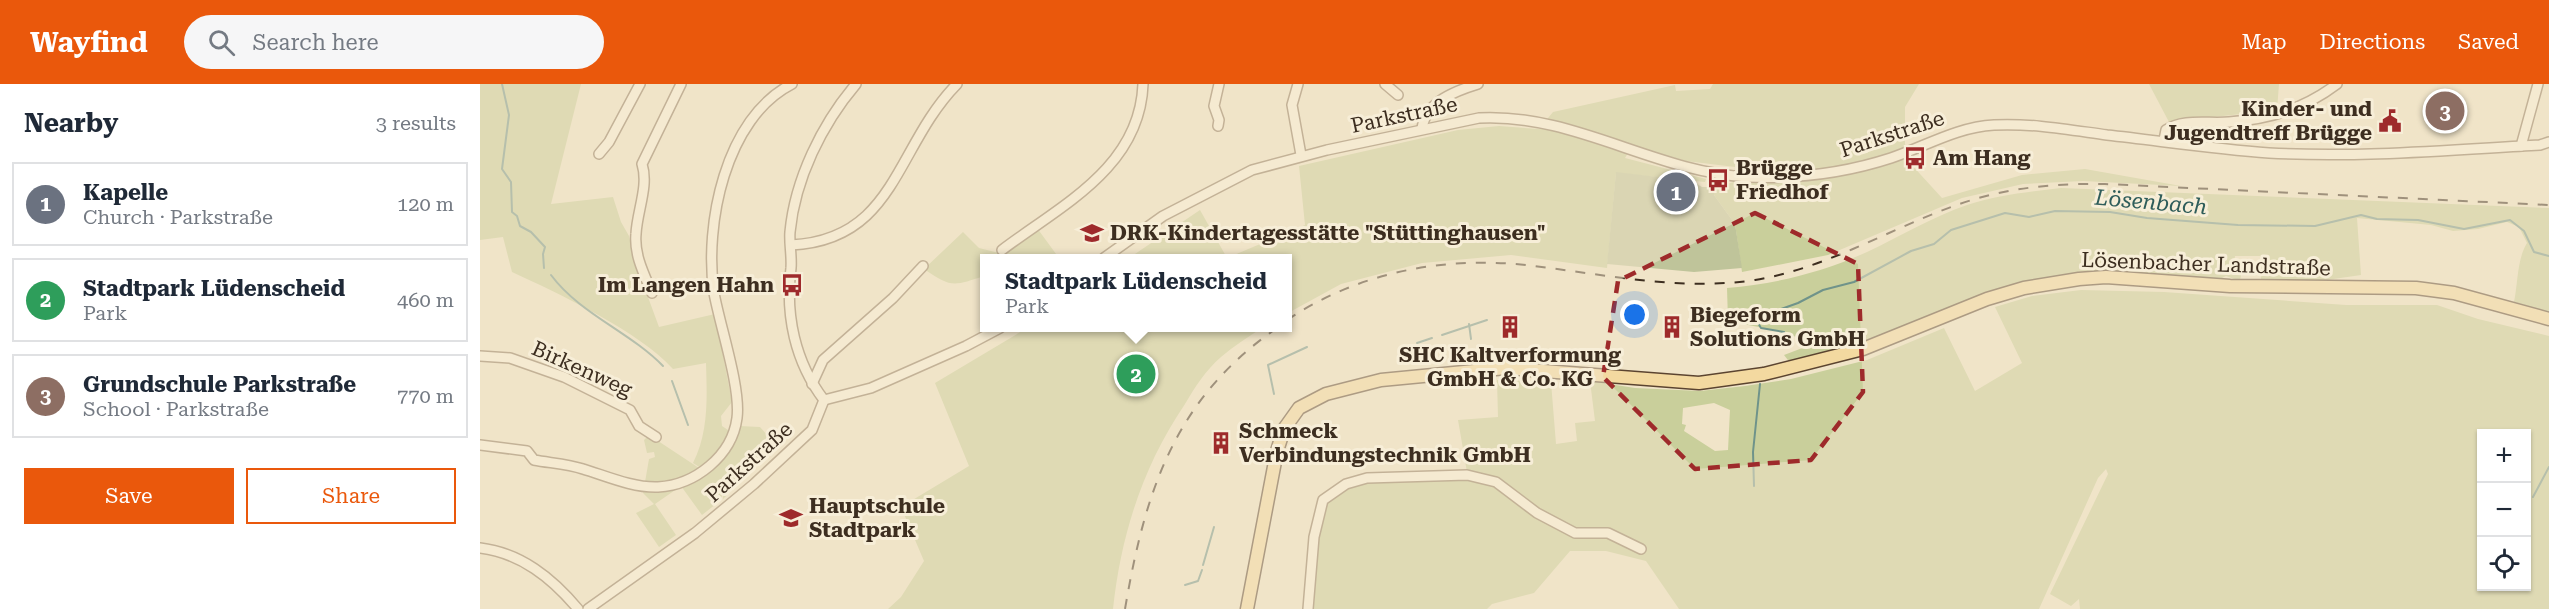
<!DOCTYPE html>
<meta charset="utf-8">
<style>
body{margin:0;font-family:"Roboto Serif",serif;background:#f6f6f7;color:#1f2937}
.controls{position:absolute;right:18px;bottom:18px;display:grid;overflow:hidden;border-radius:0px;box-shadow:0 2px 4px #0004}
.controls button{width:54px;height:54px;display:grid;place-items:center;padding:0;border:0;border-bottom:2px solid #e0e1e3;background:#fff;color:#1f2937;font:30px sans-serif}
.you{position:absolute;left:1155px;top:231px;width:21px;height:21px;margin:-15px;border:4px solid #fff;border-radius:50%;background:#1a73e8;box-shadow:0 0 0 9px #1a73e833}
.badge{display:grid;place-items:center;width:39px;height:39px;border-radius:50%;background:#ea580c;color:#fff;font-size:20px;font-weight:700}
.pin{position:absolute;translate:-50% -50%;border:3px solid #fff;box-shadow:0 2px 6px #0006}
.popup{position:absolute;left:500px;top:170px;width:312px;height:78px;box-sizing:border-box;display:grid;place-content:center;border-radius:0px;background:#fff;filter:drop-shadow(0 2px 4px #0005);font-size:20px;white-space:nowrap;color:#747a83}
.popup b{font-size:22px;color:#1f2937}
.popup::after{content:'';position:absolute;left:50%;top:100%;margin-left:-12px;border:12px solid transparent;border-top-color:#fff}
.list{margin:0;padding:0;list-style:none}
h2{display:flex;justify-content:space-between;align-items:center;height:78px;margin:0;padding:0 24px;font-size:26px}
h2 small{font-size:20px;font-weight:400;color:#747a83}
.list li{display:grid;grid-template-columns:39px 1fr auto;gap:18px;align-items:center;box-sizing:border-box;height:84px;margin:0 12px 12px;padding:0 12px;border:2px solid #e0e1e3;border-radius:0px}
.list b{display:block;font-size:22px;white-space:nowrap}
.list p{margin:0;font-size:20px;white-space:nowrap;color:#747a83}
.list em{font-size:20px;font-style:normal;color:#747a83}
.actions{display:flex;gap:12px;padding:18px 24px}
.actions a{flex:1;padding:14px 0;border:2px solid #ea580c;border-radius:0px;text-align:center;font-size:21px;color:#ea580c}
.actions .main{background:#ea580c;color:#fff}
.icon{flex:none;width:33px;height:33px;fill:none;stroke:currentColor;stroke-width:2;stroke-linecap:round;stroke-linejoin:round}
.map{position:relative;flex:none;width:2069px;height:525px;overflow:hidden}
header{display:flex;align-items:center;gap:36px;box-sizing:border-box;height:84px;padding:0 30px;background:#ea580c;color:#fff}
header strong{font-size:28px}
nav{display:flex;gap:33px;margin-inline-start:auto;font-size:21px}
.search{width:420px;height:54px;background:#f6f6f7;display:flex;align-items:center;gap:15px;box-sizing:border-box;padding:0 21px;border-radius:33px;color:#747a83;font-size:22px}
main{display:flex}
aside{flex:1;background:#fff}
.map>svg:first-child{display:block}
.green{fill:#c9cf9b;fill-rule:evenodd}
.cemetery{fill:#bfc49a}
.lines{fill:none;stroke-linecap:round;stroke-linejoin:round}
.stream{stroke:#6f938a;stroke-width:2}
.minor-casing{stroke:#8d765c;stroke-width:12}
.major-casing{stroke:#5b4430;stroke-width:15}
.minor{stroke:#faf1dc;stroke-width:9}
.major{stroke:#f3d9a0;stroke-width:12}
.rail{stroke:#3d2e20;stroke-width:2;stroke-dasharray:10 10;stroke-linecap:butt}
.marked{fill:none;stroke:#9e2a2b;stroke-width:4.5;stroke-dasharray:12 8;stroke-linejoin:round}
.labels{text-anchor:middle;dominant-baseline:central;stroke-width:6;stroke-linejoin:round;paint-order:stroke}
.poi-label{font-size:21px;font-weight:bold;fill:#3d2e20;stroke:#f7eed8;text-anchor:start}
.street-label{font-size:21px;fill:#3d2e20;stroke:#f7eed8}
.water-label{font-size:22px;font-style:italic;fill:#2f5d5a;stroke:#f7eed8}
</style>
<header>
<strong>Wayfind</strong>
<div class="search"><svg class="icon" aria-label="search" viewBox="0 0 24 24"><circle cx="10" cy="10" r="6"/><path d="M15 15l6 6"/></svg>Search here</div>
<nav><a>Map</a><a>Directions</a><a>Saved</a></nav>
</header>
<main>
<aside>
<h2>Nearby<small>3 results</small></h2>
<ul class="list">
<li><span class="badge" style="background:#6b7280">1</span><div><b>Kapelle</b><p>Church · Parkstraße</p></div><em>120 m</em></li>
<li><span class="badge" style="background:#2e9e5b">2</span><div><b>Stadtpark Lüdenscheid</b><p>Park</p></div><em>460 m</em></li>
<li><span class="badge" style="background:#8d6e63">3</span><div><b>Grundschule Parkstraße</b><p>School · Parkstraße</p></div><em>770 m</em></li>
</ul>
<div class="actions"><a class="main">Save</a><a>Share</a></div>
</aside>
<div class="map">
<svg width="2069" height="525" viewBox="0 0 2069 525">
<rect width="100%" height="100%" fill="#f0e4c8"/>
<g class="green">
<path d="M0,0H101L71,120L133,113L141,138L149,152L154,175L179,243L235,230L252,318L241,332L242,342L248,346L258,345L259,342L280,343L297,362L243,415L244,400L241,416L222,431L201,402L175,420L196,451L179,463L156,429L174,420L163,409L164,405L224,386L213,379C229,348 227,312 226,279L193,285C160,248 78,209 32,188L23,153L0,156Z"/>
<polygon points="1233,0 1439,0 1425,23 1425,60 1430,79 1462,114 1542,91 1605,85 1701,102 1603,97 1543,100 1482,114 1348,171 1262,188 1255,140 1234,111 1234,103 1254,98 1255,83 1206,77 1152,62 1145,74 1226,95 1225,98 1136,89 1127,184 1031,171 942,179 861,200 808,229 807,174 649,174 720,126 747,174 825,141 819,82 978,46 1019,42 1059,45 1073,28 1195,1 1196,7 1230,5"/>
<polygon points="1669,0 1799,0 1797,26 1689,38"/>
<path d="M1581,104L2069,124V228L2034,218C2038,199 2037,175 2047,159L2039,143L2027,138L1998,145L1973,147L1951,141L1877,134L1881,191L1826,199L1781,198L1780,172H1755L1753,189L1761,191L1760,197L1746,192L1738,196L1625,187L1579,191L1532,202L1419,245L1311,280L1304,271L1333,260L1304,248L1248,237L1247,204C1296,200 1343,188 1387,168C1421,152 1452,133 1487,121C1517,111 1549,108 1581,104Z"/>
<path d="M557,144L579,174H504V192C474,202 471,204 444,185L483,148L499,164L519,169Z"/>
<path d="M1601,206L1684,208L1866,221H1957L1998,235L2069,252V525H1600L1599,515L1591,522L1570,510L1628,390L1626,385L1618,394L1559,525H1199L1166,477L1126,467H1090L1054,509L1012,520L1007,525H830L832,486L844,416L867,401L921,393L988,394L978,336L1018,333L1017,296L1071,298L1076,360L1097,357L1095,339L1115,337L1110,297L1155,304L1220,307L1265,302L1311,295L1387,276L1464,244L1495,307L1542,279L1515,223L1552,212ZM1234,319L1250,326L1248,366L1235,367L1204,347L1206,341L1202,340L1203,324ZM2002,350H2046V502H2002Z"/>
<path d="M547,244H782C768,253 754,262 741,273C726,286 715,303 705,320C663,382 641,450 633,525H408L421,513L444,477L421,423L489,382L455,299Z"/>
<path d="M169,351L219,384L217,386C200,395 184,401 165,398L169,375L175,373L174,368L167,369L164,356Z"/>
</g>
<polygon class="cemetery" points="1136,88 1212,97 1222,103 1234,103 1234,111 1255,140 1262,184 1214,188 1127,180"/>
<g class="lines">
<g class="stream">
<polyline points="22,0 29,31 22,85 31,98 32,128 37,132 40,142 51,148 65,163 63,170 64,184"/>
<path d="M71,191C100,230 150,248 183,282"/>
<polyline points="989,240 991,255"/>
<polyline points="962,251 1007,236"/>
<polyline points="1301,258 1304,248 1281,244 1272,229 1287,230 1318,219 1343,206 1374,198 1431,167 1454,160 1471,146 1525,129 1549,133 1575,127 1630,128 1667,134 1758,141 1835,142 1881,131 1897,135 1938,136 1984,145 2030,136 2044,147 2054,168 2069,172"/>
<polyline points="937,259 952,254"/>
<polyline points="192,297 208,341"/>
<polyline points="794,310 788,281 827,263"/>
<polyline points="1274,402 1273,368 1280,300"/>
<polyline points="2053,413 2069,383"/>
<polyline points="723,481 734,443"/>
<polyline points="705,501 718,497 722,486"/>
</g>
<g class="minor-casing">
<g id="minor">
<polyline points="818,0 812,21 821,71"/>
<polyline points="905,0 918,11"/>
<polyline points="738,42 739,36 734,22 739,0"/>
<path d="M942,44C946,18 975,7 998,0"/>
<path d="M1684,56L1686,46C1703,34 1729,40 1749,38C1790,35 1824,25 1857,0"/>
<polyline points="2041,62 2058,0"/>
<polyline points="119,70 129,58 160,0"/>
<path d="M311,161C416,156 415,63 477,0"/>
<path d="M522,166C580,122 660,84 663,0"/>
<path d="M624,174L683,132L772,86L847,66L999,34C1094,29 1174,88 1267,93C1316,95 1365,89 1411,74C1446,62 1477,43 1514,41C1552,39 1590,46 1627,51C1681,57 1735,65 1789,69C1879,74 1970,66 2060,61L2069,58"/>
<path d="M172,209C164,190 154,171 156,150C157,127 169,102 162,80L201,0"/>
<polyline points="0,272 30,274 84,293 150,326 159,342 176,353"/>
<polyline points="332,300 343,276 413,214 443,182"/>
<path d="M344,316C315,278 305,231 311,184C312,172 309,159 310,148C315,95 342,40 376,0"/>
<polyline points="344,316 391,304 486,262 520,244"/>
<path d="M0,361L47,367L54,376C70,379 88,380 103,385C126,392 153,404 178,403C215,401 252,372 257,334C261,304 240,242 234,209C224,141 245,34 312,0"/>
<path d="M0,464C41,469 72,494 98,525"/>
<polyline points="108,525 215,449 274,400 332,346 344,316"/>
<polyline points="828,525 834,453 843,416 866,400 887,394 987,391 1016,398 1057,429 1095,449 1128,449 1161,465"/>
</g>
</g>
<g class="major-casing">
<polyline id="major" points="767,525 797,367 804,345 819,324 846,310 901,296 1026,284 1219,299 1284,290 1383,265 1507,215 1544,204 1599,195 1626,193 1750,202 1936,204 1974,209 2069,235"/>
</g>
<use href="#minor" class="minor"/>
<use href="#major" class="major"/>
<g class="rail">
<path d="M807,236C880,187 968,171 1054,182C1128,191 1201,207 1275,196C1347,184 1407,146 1474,122C1522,104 1574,99 1625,100L2069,121"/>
<path d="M645,525C665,408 694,315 797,244"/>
</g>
</g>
<path d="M0 0H2069V525H0ZM1275,129L1378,180L1383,308L1331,376L1215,385L1123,293L1138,197Z" fill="#f0e4c8" fill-opacity=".55" fill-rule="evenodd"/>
<path class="marked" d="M1275,129L1378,180L1383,308L1331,376L1215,385L1123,293L1138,197Z"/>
<defs>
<g id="civic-bare" transform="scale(1.8)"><path d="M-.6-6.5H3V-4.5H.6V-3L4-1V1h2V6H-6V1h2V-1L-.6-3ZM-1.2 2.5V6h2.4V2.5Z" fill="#9e2a2b" stroke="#f7eed8" stroke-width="2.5" paint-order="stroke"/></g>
<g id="bus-bare" transform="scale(1.8)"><path d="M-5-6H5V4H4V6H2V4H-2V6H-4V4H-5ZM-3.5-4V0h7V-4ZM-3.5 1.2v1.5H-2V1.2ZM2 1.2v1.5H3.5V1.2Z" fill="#9e2a2b" stroke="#f7eed8" stroke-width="2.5" paint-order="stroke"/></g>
<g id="school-bare" transform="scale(1.8)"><path d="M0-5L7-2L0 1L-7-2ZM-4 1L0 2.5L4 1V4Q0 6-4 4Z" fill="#9e2a2b" stroke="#f7eed8" stroke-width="2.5" paint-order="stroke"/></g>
<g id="building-bare" transform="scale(1.8)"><path d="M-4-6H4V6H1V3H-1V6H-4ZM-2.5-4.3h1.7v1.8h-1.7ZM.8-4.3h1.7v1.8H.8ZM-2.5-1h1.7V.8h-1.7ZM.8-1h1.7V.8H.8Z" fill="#9e2a2b" stroke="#f7eed8" stroke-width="2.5" paint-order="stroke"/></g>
</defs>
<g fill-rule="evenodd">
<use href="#civic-bare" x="1910" y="37"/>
<use href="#bus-bare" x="1435" y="74"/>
<use href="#bus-bare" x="1238" y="96"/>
<use href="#school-bare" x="612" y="149"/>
<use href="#bus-bare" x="312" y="201"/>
<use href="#building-bare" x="1030" y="243"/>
<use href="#building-bare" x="1192" y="243"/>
<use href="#building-bare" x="741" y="359"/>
<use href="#school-bare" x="311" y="434"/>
</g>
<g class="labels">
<g class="poi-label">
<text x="1892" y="25" text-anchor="end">Kinder- und<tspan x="1892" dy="24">Jugendtreff Brügge</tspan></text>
<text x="1453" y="74">Am Hang</text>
<text x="1256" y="84">Brügge<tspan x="1256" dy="24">Friedhof</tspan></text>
<text x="630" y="149">DRK-Kindertagesstätte "Stüttinghausen"</text>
<text x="294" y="201" text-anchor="end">Im Langen Hahn</text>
<text x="1210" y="231">Biegeform<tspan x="1210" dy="24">Solutions GmbH</tspan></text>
<text x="1030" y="271" text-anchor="middle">SHC Kaltverformung<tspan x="1030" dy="24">GmbH &amp; Co. KG</tspan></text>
<text x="759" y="347">Schmeck<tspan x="759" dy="24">Verbindungstechnik GmbH</tspan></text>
<text x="329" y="422">Hauptschule<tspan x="329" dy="24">Stadtpark</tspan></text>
</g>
<g class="street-label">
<text transform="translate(924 31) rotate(-12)">Parkstraße</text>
<text transform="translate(1412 50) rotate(-18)">Parkstraße</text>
<text transform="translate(1726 180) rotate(2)">Lösenbacher Landstraße</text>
<text transform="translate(102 285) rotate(24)">Birkenweg</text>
<text transform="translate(269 378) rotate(-42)">Parkstraße</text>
</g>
<g class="water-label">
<text transform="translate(1671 118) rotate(5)">Lösenbach</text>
</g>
</g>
</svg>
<div class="controls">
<button>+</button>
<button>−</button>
<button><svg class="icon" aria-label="locate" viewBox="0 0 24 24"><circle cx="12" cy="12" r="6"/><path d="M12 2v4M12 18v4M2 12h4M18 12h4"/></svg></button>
</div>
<div class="you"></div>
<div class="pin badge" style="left:1196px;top:108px;background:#6b7280">1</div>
<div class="pin badge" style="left:656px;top:290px;background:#2e9e5b">2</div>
<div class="popup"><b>Stadtpark Lüdenscheid</b>Park</div>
<div class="pin badge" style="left:1965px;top:27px;background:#8d6e63">3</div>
</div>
</main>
